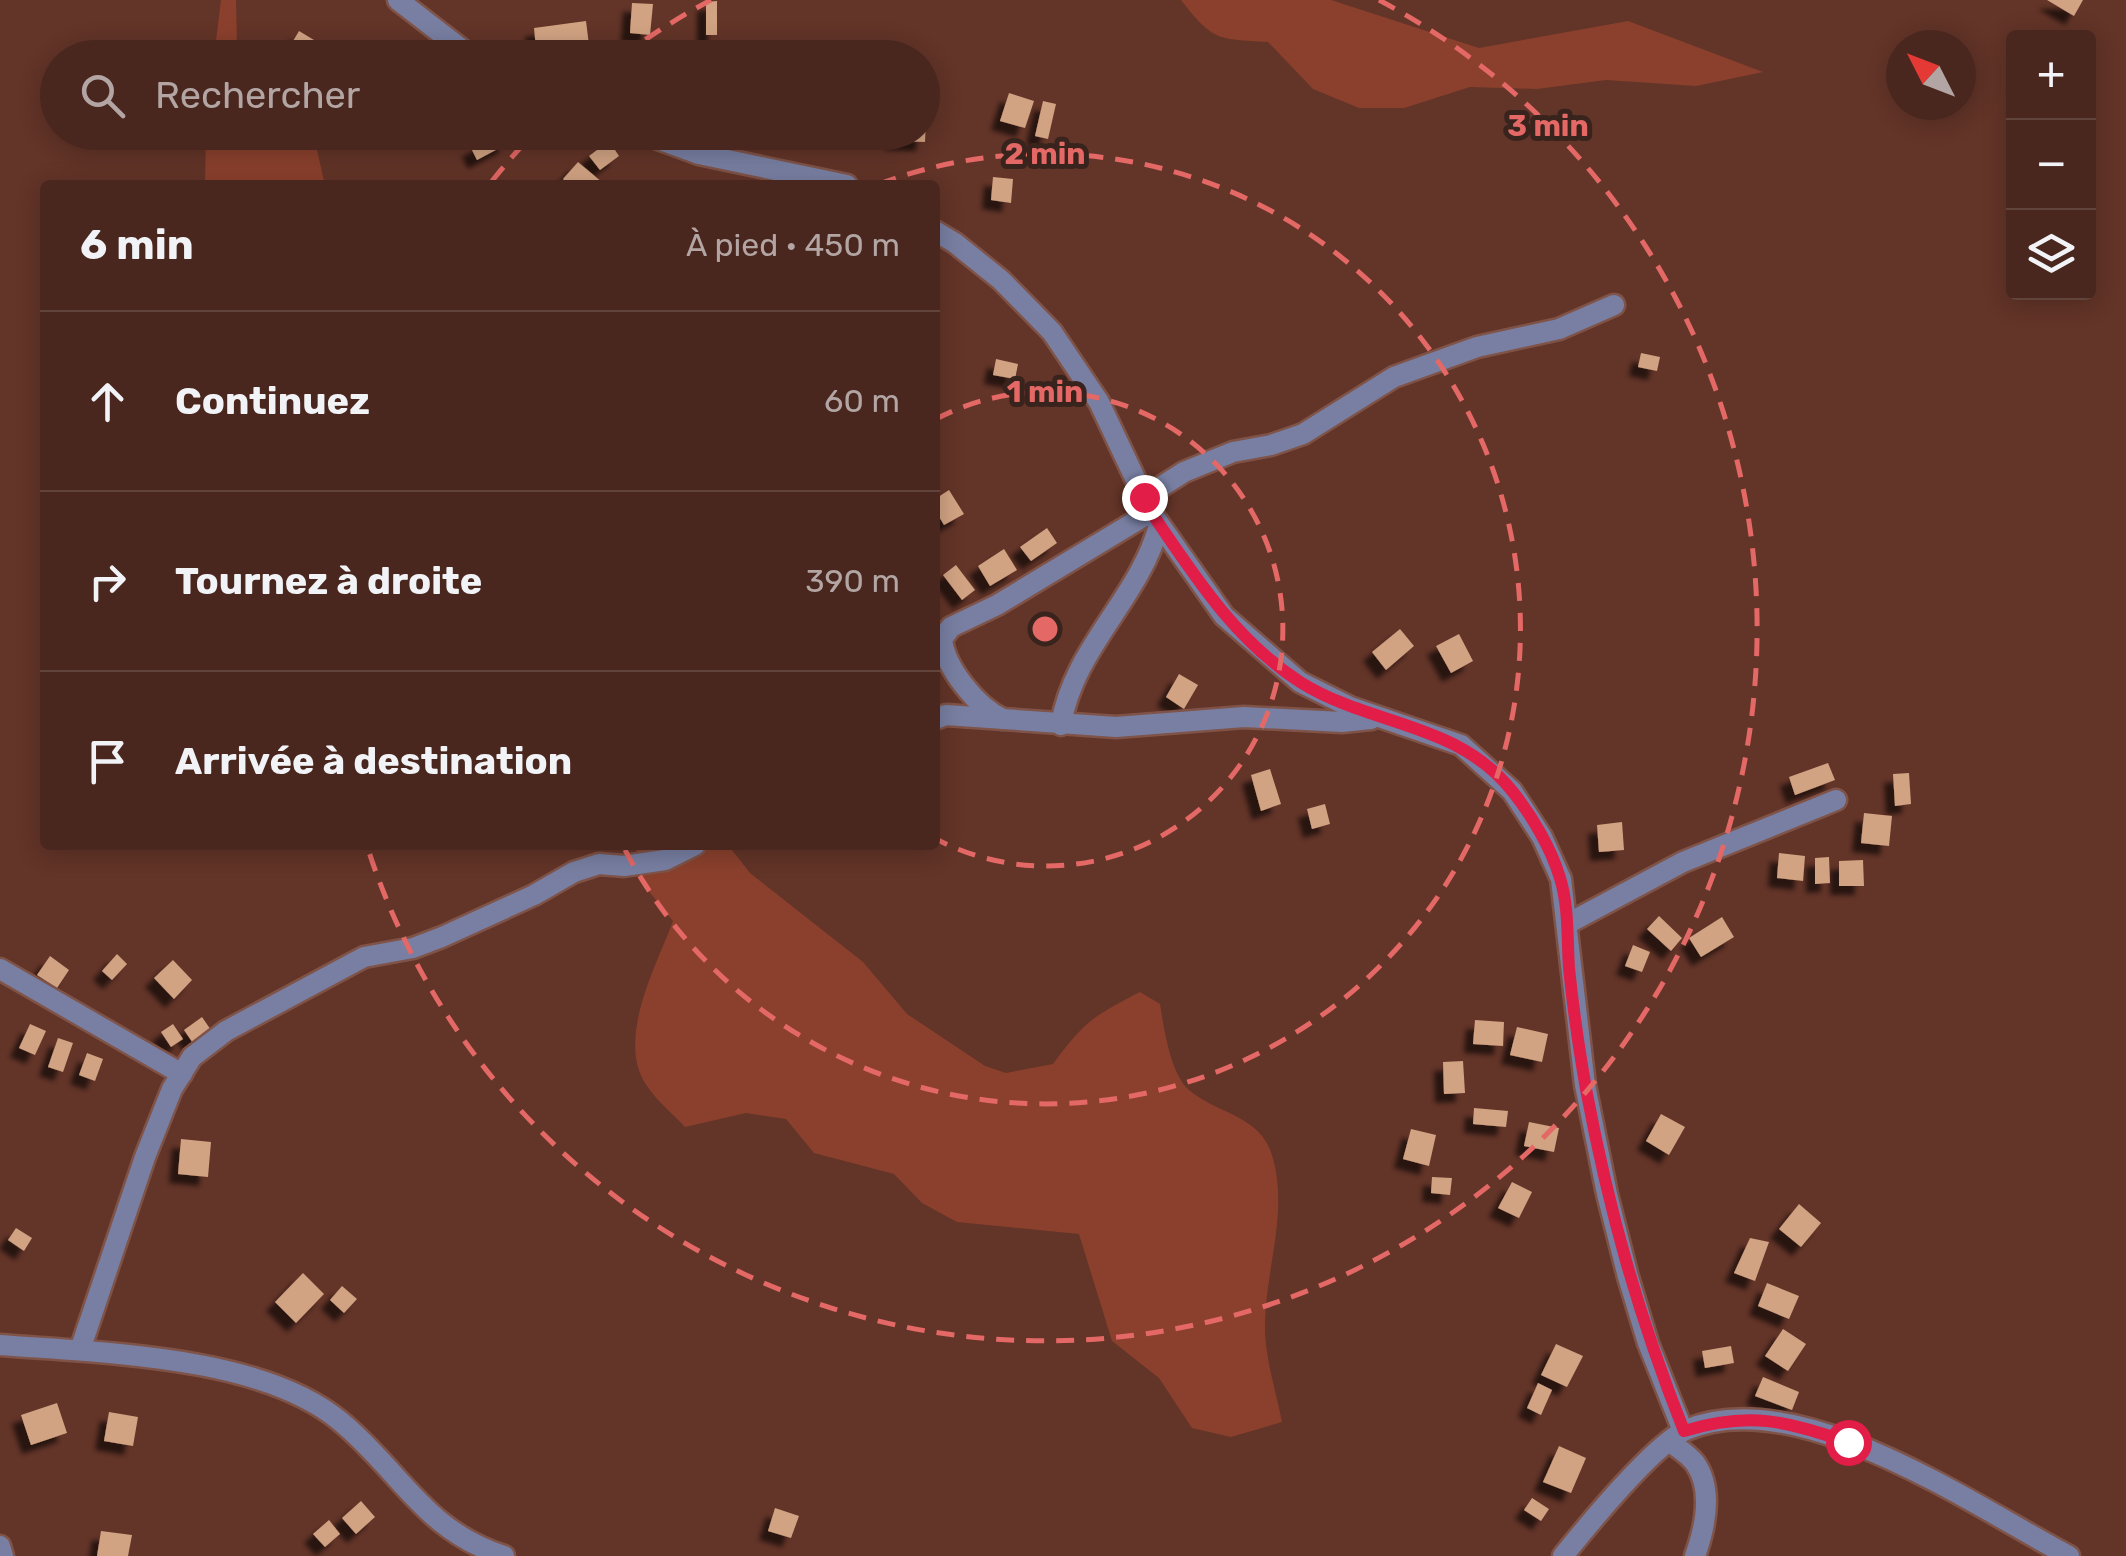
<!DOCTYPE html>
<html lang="fr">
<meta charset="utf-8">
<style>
body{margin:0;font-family:Rubik,sans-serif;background:#512f27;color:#f1f3f6}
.controls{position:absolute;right:30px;top:30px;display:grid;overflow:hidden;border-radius:10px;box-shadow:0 5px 25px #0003}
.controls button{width:90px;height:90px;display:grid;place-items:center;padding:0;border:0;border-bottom:2px solid #61443c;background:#4a271e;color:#f1f3f6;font:50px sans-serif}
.compass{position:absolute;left:1886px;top:30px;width:90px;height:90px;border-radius:50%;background:#4a271e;box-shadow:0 5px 25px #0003;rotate:312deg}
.stop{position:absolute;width:30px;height:30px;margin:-22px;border:8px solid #e11d48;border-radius:50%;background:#fff}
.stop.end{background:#e11d48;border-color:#fff;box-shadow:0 2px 10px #0008}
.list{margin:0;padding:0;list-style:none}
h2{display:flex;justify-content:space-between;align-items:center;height:130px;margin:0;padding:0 40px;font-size:42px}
h2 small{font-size:32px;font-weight:400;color:#b2a5a4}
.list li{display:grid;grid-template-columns:65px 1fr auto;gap:30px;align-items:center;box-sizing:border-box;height:180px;padding:0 40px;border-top:2px solid #61443c}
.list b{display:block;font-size:38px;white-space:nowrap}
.list em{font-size:32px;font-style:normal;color:#b2a5a4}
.icon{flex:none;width:55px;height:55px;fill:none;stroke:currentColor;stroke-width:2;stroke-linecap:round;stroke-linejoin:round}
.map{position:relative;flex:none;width:2126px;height:1556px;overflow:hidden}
.search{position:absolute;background:#4a271e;box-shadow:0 5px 25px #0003;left:40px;top:40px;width:900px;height:110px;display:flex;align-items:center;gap:25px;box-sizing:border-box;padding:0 35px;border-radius:55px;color:#b2a5a4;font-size:38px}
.panel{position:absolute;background:#4a271e;box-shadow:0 5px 25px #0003;left:40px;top:180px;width:900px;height:670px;border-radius:10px}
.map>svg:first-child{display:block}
.green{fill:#8b402d}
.building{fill:#d1a383;filter:url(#shadow)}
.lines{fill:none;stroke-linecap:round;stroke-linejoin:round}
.minor-casing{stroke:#7f5348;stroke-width:25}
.minor{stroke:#787fa2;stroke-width:20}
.route{stroke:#e11d48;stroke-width:12}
.ring{fill:none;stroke:#e46865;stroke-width:5;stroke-dasharray:18 12}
.centre{fill:#e46865;stroke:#39231d;stroke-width:5}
.ring-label{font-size:30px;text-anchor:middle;font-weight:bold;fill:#e46865;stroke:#39231d;stroke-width:10;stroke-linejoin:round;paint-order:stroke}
</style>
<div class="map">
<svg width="2126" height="1556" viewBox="0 0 2126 1556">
<defs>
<filter id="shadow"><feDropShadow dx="-9" dy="9" stdDeviation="2.5" flood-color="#0009"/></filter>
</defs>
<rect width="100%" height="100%" fill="#633428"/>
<g class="green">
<polygon points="221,0 236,0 237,48 244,57 214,57"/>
<path d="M1181,0H1331L1479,48L1628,21L1763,72L1696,86L1606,80L1537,89L1470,87L1404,108H1359L1313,89L1268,42C1217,39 1213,41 1181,0Z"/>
<polygon points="206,132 313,133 325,185 205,185"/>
<path d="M635,845H728L750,873L863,962L907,1014L985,1066L1006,1073L1053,1064C1084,1022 1093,1016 1140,992L1160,1004C1164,1028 1170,1073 1189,1090C1217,1114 1260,1115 1272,1155C1289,1211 1266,1267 1265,1323C1264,1355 1276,1391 1282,1422L1231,1437L1192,1428L1159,1378L1112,1341L1079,1234L957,1222L922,1203L894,1174L814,1153L786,1119L746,1113L685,1127C673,1114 657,1101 647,1086C615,1041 656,967 673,921L647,889Z"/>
</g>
<g class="building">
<polygon points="2047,0 2083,0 2074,16"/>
<polygon points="717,1 717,35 706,35 706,2"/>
<polygon points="632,3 653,4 650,35 630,33"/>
<polygon points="586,21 590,53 537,58 534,28"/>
<polygon points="299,31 329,49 324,58 283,58"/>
<polygon points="1009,93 1034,101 1025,128 1000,121"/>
<polygon points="1043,101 1056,104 1048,139 1035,136"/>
<polygon points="922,120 926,120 925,142 894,141 894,132 922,132"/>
<polygon points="501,132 509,143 477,160 471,148"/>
<polygon points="609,141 619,156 600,170 589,156"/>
<polygon points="578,162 603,183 601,185 569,185 563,179"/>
<polygon points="993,177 1013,179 1011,203 991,200"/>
<polygon points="1641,353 1660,357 1657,371 1638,367"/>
<polygon points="996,359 1018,364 1015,379 993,375"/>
<polygon points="949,490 964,514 944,525 935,510 935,499"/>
<polygon points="1047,528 1057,543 1031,561 1020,547"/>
<polygon points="1004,549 1017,570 990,586 978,566"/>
<polygon points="956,565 975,590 962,600 943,575"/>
<polygon points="1400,629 1414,646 1386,670 1372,652"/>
<polygon points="1459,634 1473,661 1451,673 1436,646"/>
<polygon points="1179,674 1198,685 1184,709 1166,697"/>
<polygon points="1828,763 1835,780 1795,795 1789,777"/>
<polygon points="1270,769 1281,804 1261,811 1251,775"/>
<polygon points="1909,773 1911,804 1895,806 1893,774"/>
<polygon points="1325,804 1330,824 1312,829 1307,809"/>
<polygon points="1864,813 1892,816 1889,846 1861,843"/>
<polygon points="1622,822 1624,850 1599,852 1597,825"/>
<polygon points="1779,853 1805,856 1803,881 1777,878"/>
<polygon points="1829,857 1830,883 1815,884 1815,858"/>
<polygon points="1863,860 1864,886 1839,886 1839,861"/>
<polygon points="1659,916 1682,938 1671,951 1647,929"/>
<polygon points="1722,917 1734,937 1701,957 1689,938"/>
<polygon points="1633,945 1650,952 1642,972 1625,966"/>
<polygon points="117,954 127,964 112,980 102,971"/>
<polygon points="50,956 69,970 57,988 37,975"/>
<polygon points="173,960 192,980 174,999 154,978"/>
<polygon points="202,1017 213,1033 195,1046 184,1030"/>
<polygon points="1475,1020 1504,1022 1503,1046 1473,1044"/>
<polygon points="30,1024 46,1031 35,1055 19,1048"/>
<polygon points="173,1024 183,1039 171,1047 161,1032"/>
<polygon points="1517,1027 1548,1034 1542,1062 1510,1055"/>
<polygon points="58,1038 73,1043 63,1072 48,1067"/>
<polygon points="87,1053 103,1059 95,1081 79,1075"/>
<polygon points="1463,1061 1465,1093 1444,1094 1443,1062"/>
<polygon points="1474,1108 1508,1111 1506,1127 1473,1124"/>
<polygon points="1661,1114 1685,1127 1669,1155 1646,1141"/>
<polygon points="1529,1122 1559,1128 1554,1152 1524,1146"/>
<polygon points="1411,1129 1436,1135 1429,1166 1403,1159"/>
<polygon points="181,1139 211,1142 208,1177 178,1174"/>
<polygon points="1432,1177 1452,1178 1450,1195 1431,1193"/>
<polygon points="1512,1182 1532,1192 1519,1218 1498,1208"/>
<polygon points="1799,1204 1821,1223 1801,1247 1779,1229"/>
<polygon points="16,1228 32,1238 24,1251 8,1240"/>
<polygon points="1750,1238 1769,1242 1755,1281 1734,1273"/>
<polygon points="303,1273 324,1294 296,1323 275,1302"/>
<polygon points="1767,1283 1799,1296 1789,1319 1758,1306"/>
<polygon points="342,1286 357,1299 344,1313 330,1300"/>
<polygon points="1783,1329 1806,1344 1788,1371 1765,1356"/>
<polygon points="1556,1344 1583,1356 1567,1387 1541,1375"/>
<polygon points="1731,1346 1734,1363 1705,1368 1702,1351"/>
<polygon points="1763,1377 1799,1392 1792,1410 1755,1396"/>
<polygon points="1538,1383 1552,1390 1541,1415 1527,1408"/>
<polygon points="57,1403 67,1433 31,1445 21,1415"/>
<polygon points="109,1412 138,1417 133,1446 104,1441"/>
<polygon points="1559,1446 1586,1458 1571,1493 1543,1482"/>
<polygon points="1532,1498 1549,1509 1541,1521 1524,1510"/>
<polygon points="361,1501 375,1517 356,1534 342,1518"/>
<polygon points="775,1508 799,1516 791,1538 768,1531"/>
<polygon points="329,1520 340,1534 325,1547 313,1534"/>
<polygon points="101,1531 132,1535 128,1556 97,1556"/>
</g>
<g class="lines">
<g class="minor-casing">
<g id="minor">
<polyline points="398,0 473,58"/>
<polyline points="639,132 699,154 847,185"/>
<polyline points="935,231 955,243 1001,280 1052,332 1099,402 1151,512 1224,616 1300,682 1350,707 1461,745 1512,791 1542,837 1561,879 1585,1085 1607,1194 1628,1277 1648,1343 1683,1431"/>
<polyline points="1145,497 1184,472 1233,452 1271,445 1303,434 1394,377 1477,347 1559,329 1614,305"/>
<polyline points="935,719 946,715 1116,727 1244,717 1342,722 1371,719"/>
<path d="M1003,719C977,707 945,668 942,639L951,627L997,605L1151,512"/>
<path d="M1061,725C1073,648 1140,598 1159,525"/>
<polyline points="1567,924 1683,862 1836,800"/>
<polyline points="0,969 182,1074"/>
<path d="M0,1345C101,1353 260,1355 340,1421C400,1470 423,1530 504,1556"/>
<polyline points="80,1350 145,1157 172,1089 192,1057 226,1031 364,957 413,948 442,937 534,895 574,872 599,864 624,866 665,860 695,845"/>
<path d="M1670,1442C1678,1448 1689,1455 1695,1463C1714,1490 1705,1528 1695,1556"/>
<polyline points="0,1546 3,1556"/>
<path d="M1563,1556C1588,1525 1653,1445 1686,1430C1797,1382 1972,1505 2069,1556"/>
</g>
</g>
<use href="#minor" class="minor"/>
</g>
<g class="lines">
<path class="route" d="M1144,497L1151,512C1194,575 1234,639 1300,682C1372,727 1457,721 1513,792C1532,816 1551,848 1560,878C1569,907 1567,939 1569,968C1573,1008 1579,1049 1586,1089C1609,1211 1638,1315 1684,1431C1750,1411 1784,1421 1848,1442"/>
</g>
<g class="ring">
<path d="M936 419A237 237 0 1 1 936 839"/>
<path d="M879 184A475 475 0 1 1 624 848"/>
<path d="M492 181A712 712 0 0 1 533 134M621 57A712 712 0 0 1 711 0M1379 0A712 712 0 1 1 368 849"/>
</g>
<circle cx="1045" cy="629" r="15" class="centre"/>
<g class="ring-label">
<text x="1548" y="136">3 min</text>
<text x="1045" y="164">2 min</text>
<text x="1045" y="402">1 min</text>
</g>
</svg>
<div class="controls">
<button>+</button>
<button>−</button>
<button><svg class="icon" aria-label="layers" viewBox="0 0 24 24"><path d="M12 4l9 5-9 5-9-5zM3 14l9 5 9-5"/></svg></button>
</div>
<svg class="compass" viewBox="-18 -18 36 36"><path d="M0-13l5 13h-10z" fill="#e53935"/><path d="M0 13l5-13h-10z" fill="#b2a5a4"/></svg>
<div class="stop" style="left:1848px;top:1442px"></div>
<div class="stop end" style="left:1144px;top:497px"></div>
<div class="search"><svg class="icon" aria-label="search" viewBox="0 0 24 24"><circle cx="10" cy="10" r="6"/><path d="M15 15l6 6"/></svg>Rechercher</div>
<section class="panel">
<h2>6 min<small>À pied · 450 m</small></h2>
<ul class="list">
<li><svg class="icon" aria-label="ahead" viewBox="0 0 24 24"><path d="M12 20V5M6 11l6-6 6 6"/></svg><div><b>Continuez</b></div><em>60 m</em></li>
<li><svg class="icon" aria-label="right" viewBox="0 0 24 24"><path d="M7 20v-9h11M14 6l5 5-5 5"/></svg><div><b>Tournez à droite</b></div><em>390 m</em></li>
<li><svg class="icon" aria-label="arrive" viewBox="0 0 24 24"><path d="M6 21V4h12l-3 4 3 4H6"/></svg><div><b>Arrivée à destination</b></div></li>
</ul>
</section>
</div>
